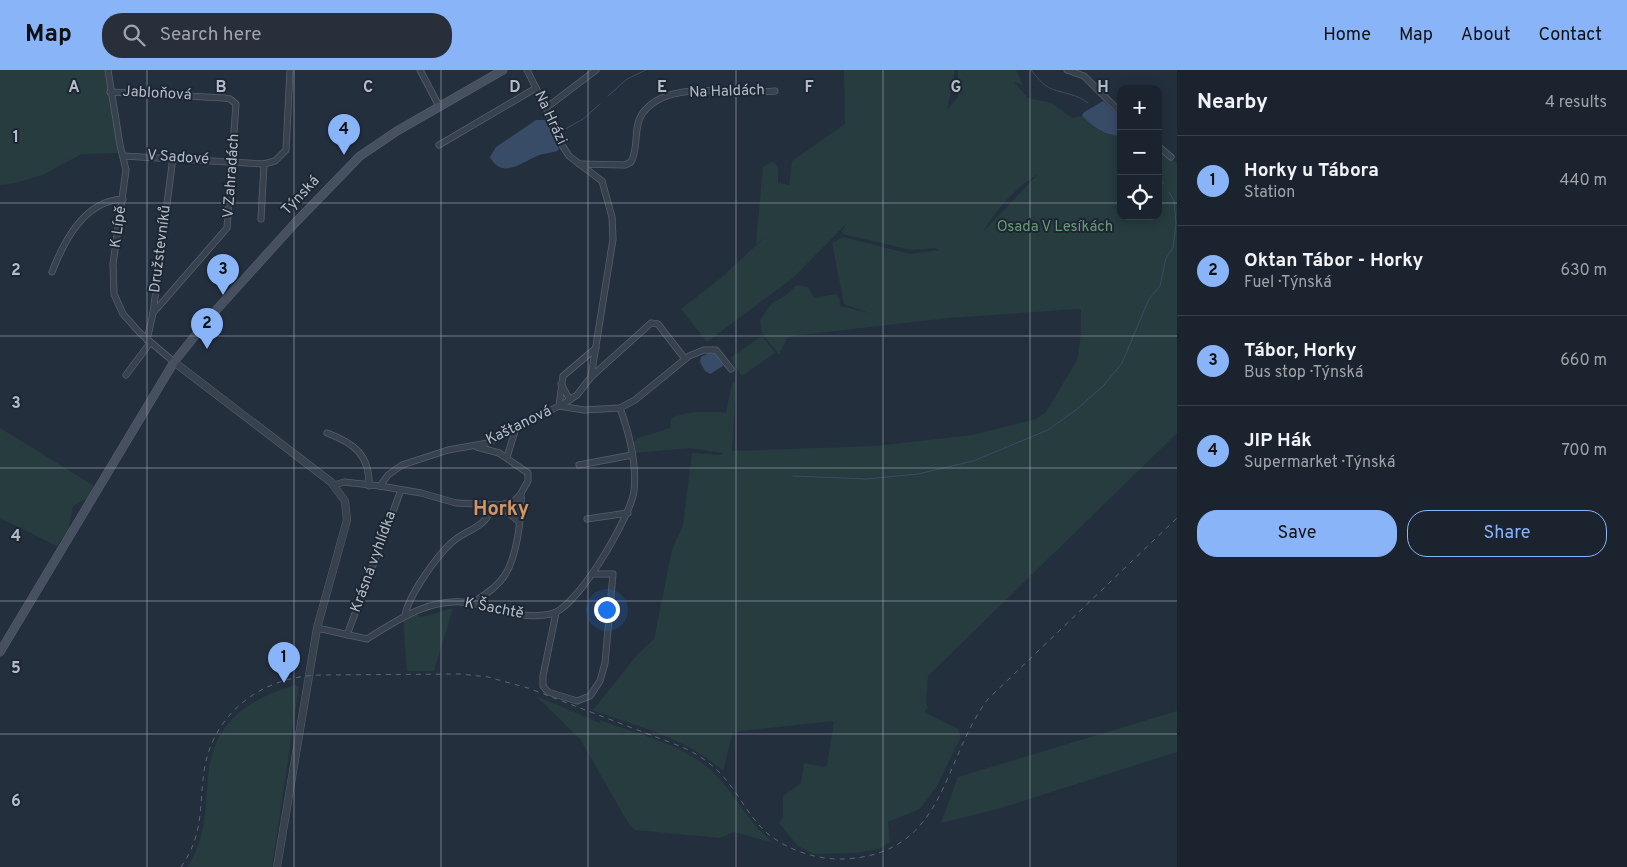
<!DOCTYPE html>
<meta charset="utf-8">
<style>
body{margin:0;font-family:Overpass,sans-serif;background:#282f3a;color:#f1f3f6}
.controls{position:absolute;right:15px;top:15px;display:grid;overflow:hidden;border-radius:10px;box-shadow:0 2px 12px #0003}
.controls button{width:45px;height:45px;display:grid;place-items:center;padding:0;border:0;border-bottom:1px solid #39404a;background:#1b232e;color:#f1f3f6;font:25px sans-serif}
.you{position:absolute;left:606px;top:539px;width:18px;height:18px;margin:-12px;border:4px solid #fff;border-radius:50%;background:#1a73e8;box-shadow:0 0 0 8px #1a73e833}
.badge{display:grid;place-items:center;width:32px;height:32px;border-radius:50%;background:#8ab4f8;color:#111;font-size:16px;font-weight:700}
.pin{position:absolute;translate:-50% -41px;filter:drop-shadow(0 1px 2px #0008)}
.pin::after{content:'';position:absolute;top:26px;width:18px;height:15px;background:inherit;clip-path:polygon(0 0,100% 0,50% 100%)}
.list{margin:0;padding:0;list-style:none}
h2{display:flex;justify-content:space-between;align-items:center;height:65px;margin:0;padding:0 20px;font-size:21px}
h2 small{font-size:16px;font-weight:400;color:#a0a4aa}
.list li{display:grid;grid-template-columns:32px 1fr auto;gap:15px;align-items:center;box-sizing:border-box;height:90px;padding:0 20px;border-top:1px solid #39404a}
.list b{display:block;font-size:19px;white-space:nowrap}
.list p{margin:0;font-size:16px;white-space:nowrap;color:#a0a4aa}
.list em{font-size:16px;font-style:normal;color:#a0a4aa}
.actions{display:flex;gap:10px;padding:15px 20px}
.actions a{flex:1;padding:11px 0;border:1px solid #8ab4f8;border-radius:20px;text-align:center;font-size:18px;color:#8ab4f8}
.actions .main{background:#8ab4f8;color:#111}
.icon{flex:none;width:28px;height:28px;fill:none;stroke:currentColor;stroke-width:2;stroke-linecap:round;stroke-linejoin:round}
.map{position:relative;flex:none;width:1177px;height:797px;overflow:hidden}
header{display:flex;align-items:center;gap:30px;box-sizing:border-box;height:70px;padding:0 25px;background:#8ab4f8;color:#111}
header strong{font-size:24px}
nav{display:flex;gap:28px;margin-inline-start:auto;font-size:18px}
.search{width:350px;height:45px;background:#282f3a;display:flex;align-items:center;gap:12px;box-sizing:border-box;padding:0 18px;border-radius:20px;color:#a0a4aa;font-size:19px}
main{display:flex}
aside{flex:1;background:#1b232e}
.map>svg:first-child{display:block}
.green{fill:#263c3f;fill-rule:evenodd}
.water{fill:#394c67}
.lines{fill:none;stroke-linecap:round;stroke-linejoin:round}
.stream{stroke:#394c67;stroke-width:1}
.minor-casing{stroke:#565f6c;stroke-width:7}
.tertiary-casing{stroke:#565f6c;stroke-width:8}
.secondary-casing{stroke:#565f6c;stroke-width:9}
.minor{stroke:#38414e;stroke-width:5.5}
.tertiary{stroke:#38414e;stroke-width:7}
.secondary{stroke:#465061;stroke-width:8}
.rail{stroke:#5a6575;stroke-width:1;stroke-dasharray:5 5;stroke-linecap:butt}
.grid{fill:none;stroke:#b4bcc9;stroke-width:1;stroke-opacity:0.55}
.labels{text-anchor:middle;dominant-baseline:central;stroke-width:4;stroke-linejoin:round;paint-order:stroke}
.street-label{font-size:15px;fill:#b4bcc9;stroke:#1d2633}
.park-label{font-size:15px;fill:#6b9a76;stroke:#1d2633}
.district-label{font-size:20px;font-weight:bold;fill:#d59563;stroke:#1d2633}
.grid-label{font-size:16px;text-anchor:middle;font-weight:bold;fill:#b4bcc9;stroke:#1d2633;stroke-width:4;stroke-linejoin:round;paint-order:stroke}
</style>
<header>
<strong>Map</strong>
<div class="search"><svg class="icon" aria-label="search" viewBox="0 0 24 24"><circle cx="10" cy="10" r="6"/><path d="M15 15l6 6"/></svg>Search here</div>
<nav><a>Home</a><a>Map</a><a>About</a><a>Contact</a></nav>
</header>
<main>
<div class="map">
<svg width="1177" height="797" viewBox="0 0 1177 797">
<rect width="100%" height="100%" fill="#242f3e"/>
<g class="green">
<polygon points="0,0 105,0 119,83 81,84 45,104 15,113 0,115"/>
<path d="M844,0H955L947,40L958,27V0H1016L1023,15L1014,12L1028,28L1052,33L1072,48L1082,46C1092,56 1105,68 1121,65V146H1158V80L1177,93V363L928,606L926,632L928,638L924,642L958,659L961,667L937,716L920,739L888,752L890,772L879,779L856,783L814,784L798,776L779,753L783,747V726L801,713L804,693L824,697L827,695L834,651L733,662L723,701C687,668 638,657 593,640L637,585L654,569L672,480L683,455L692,383L720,385L723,383L689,378L634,383L633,373L638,368L670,358L671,349C685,340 710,342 726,343L732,313L736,311L732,381L876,376L972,365L1036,349L1046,342L1077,290L1081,264V240L1078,239L949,248L791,266L787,268L779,284L762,264L760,250L772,233L785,226L797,215L808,217L814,228L836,224L840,230V236L869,243L844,234L832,173L843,167L910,184L939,180L935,178L911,180L843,164L842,161L847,153L794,207L707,272L681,239L723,206L765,167L756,174L763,97L773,92L778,97V113L789,115L792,91L845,54ZM1038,104L985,160H984C996,140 1017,116 1038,104Z"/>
<polygon points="762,266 775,283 742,306 730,288"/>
<polygon points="0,358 96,417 89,427 73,436 69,458 57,476 0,448"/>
<path d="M453,538L434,601H407L403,549L417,543L418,546C424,549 444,540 453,538Z"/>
<path d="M296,615L299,617L272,797H187C206,770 205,740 208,708C212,653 247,629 296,615Z"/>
<path d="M536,626L600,653V650C639,665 688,675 717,706C738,728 749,755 774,773L734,762L720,768L635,760L630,756L580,669Z"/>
<polygon points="1177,641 1177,682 1001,738 941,753 958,707"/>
</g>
<g class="water">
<path d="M1103,31L1121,48L1120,66C1103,65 1094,57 1082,46L1083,43Z"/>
<path d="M536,50H546L559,79L557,81C551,83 543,83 537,86C522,92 502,110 490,87L496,77Z"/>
<polygon points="712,281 719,285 723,296 710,304 705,301 700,292 701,287"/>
</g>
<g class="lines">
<g class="stream">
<path d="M1031,0C1037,7 1042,15 1052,19C1065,24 1077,24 1088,33"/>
<polyline points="608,26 627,9 646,0"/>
<polyline points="560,62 583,49 600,34"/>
<polyline points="1158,107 1164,114"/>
<polyline points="793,406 867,409 918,404 973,391 1048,360 1077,339 1104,315 1122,293 1149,229 1160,216 1166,188 1173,178 1176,153 1174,131 1169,122"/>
</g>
<g class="minor-casing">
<g id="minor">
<polyline points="108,0 120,75 126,100 113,194 114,224 123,244 140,263 174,292"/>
<polyline points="420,0 439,36"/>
<polyline points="527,0 546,38 560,72 569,86 602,111 612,147 613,169 591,307 577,325 560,336"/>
<polyline points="1067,0 1084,6 1121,43"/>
<polyline points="110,22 224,28 230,29 236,34 227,158 153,243"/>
<polyline points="546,38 596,0"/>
<polyline points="439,75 536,18"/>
<polyline points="1158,76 1171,87"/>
<polyline points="123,86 264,94"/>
<path d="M579,94L625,95L631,92C639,79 633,57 642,44C668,7 736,26 775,21"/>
<polyline points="261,149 264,94 275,91 286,80 290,0"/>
<path d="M52,202C64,171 84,131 123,129"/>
<polyline points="147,270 153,243 173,87"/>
<polyline points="126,305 150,273"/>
<polyline points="591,307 651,253 658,254 685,289"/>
<polyline points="561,314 570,330"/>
<polyline points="559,336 563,306 596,278"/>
<path d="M327,363C354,373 370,385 369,416"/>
<polyline points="507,387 516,358"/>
<polyline points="579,395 632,385"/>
<polyline points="334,415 344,412 380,416 421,423 456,433 500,435 514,431 520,425 528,411 528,403 499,383 477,377"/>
<polyline points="380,416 388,405 402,395 448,380 488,373 559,336 584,340 620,338 635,330 689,286 704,280 716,280 731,299"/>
<polyline points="500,435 519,452"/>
<polyline points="587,449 628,443"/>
<path d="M472,533C484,526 498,516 505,505C517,486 522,446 521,424"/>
<polyline points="556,543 543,606 543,616 548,622 577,631 590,626 600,611 605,593 613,504 593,504"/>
<path d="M405,545C409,525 436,487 451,473C469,457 483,461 494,435"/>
<path d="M317,558L367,569C401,547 438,523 480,535C504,542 526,549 551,544C577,539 631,446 634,421C637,394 629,363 620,338"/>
<polyline points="347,565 401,420"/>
</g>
</g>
<g class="tertiary-casing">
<polyline id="tertiary" points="174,292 331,412 345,431 347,450 317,558 277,797"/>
</g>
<g class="secondary-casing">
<polyline id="secondary" points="0,582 174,292 210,247 295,153 360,86 397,61 503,0"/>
</g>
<use href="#minor" class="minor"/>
<use href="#tertiary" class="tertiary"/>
<use href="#secondary" class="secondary"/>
<path class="rail" d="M181,797C204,764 199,738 204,701C213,642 263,606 321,605L460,604L488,607L528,618L682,677C700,685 715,696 727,711C741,728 750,748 767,763C787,780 817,790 844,789C947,784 941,691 988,629L1177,448"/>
</g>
<path class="grid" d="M147,0V797M294,0V797M441,0V797M588,0V797M736,0V797M883,0V797M1030,0V797M0,133H1121M1158,133H1177M0,266H1177M0,398H1177M0,531H1177M0,664H1177"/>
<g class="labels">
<g class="street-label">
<text transform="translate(727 22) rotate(-2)">Na Haldách</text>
<text transform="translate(157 24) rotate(3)">Jabloňová</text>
<text transform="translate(550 48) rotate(65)">Na Hrázi</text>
<text transform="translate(178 88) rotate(4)">V Sadové</text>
<text transform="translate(232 106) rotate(-86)">V Zahradách</text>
<text transform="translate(301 126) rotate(-47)">Týnská</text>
<text transform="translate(119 157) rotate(-82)">K Lípě</text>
<text transform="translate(161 179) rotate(-83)">Družstevníků</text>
<text transform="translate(519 356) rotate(-26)">Kaštanová</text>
<text transform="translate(374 492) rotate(-70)">Krásná vyhlídka</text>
<text transform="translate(494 539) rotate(11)">K Šachtě</text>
</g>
<g class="park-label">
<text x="1055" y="157">Osada V Lesíkách</text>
</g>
<g class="district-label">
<text x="501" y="440">Horky</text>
</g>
</g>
<g class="grid-label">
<text x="74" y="22">A</text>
<text x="221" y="22">B</text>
<text x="368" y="22">C</text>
<text x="515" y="22">D</text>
<text x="662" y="22">E</text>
<text x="809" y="22">F</text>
<text x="956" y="22">G</text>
<text x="1103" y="22">H</text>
<text x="16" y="72">1</text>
<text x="16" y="205">2</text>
<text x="16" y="338">3</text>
<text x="16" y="471">4</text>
<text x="16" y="603">5</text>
<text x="16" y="736">6</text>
</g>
</svg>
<div class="controls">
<button>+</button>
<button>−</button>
<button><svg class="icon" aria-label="locate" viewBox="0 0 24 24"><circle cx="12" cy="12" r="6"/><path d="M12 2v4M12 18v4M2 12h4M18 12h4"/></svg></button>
</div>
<div class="you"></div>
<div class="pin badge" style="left:284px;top:613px">1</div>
<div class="pin badge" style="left:207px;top:279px">2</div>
<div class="pin badge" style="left:223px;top:225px">3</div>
<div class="pin badge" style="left:344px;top:85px">4</div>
</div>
<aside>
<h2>Nearby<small>4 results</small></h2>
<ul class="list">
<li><span class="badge">1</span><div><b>Horky u Tábora</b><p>Station</p></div><em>440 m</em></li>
<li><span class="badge">2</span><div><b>Oktan Tábor - Horky</b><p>Fuel · Týnská</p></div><em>630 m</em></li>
<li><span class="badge">3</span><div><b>Tábor, Horky</b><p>Bus stop · Týnská</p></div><em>660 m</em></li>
<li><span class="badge">4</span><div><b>JIP Hák</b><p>Supermarket · Týnská</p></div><em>700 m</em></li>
</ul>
<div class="actions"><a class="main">Save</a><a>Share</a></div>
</aside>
</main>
